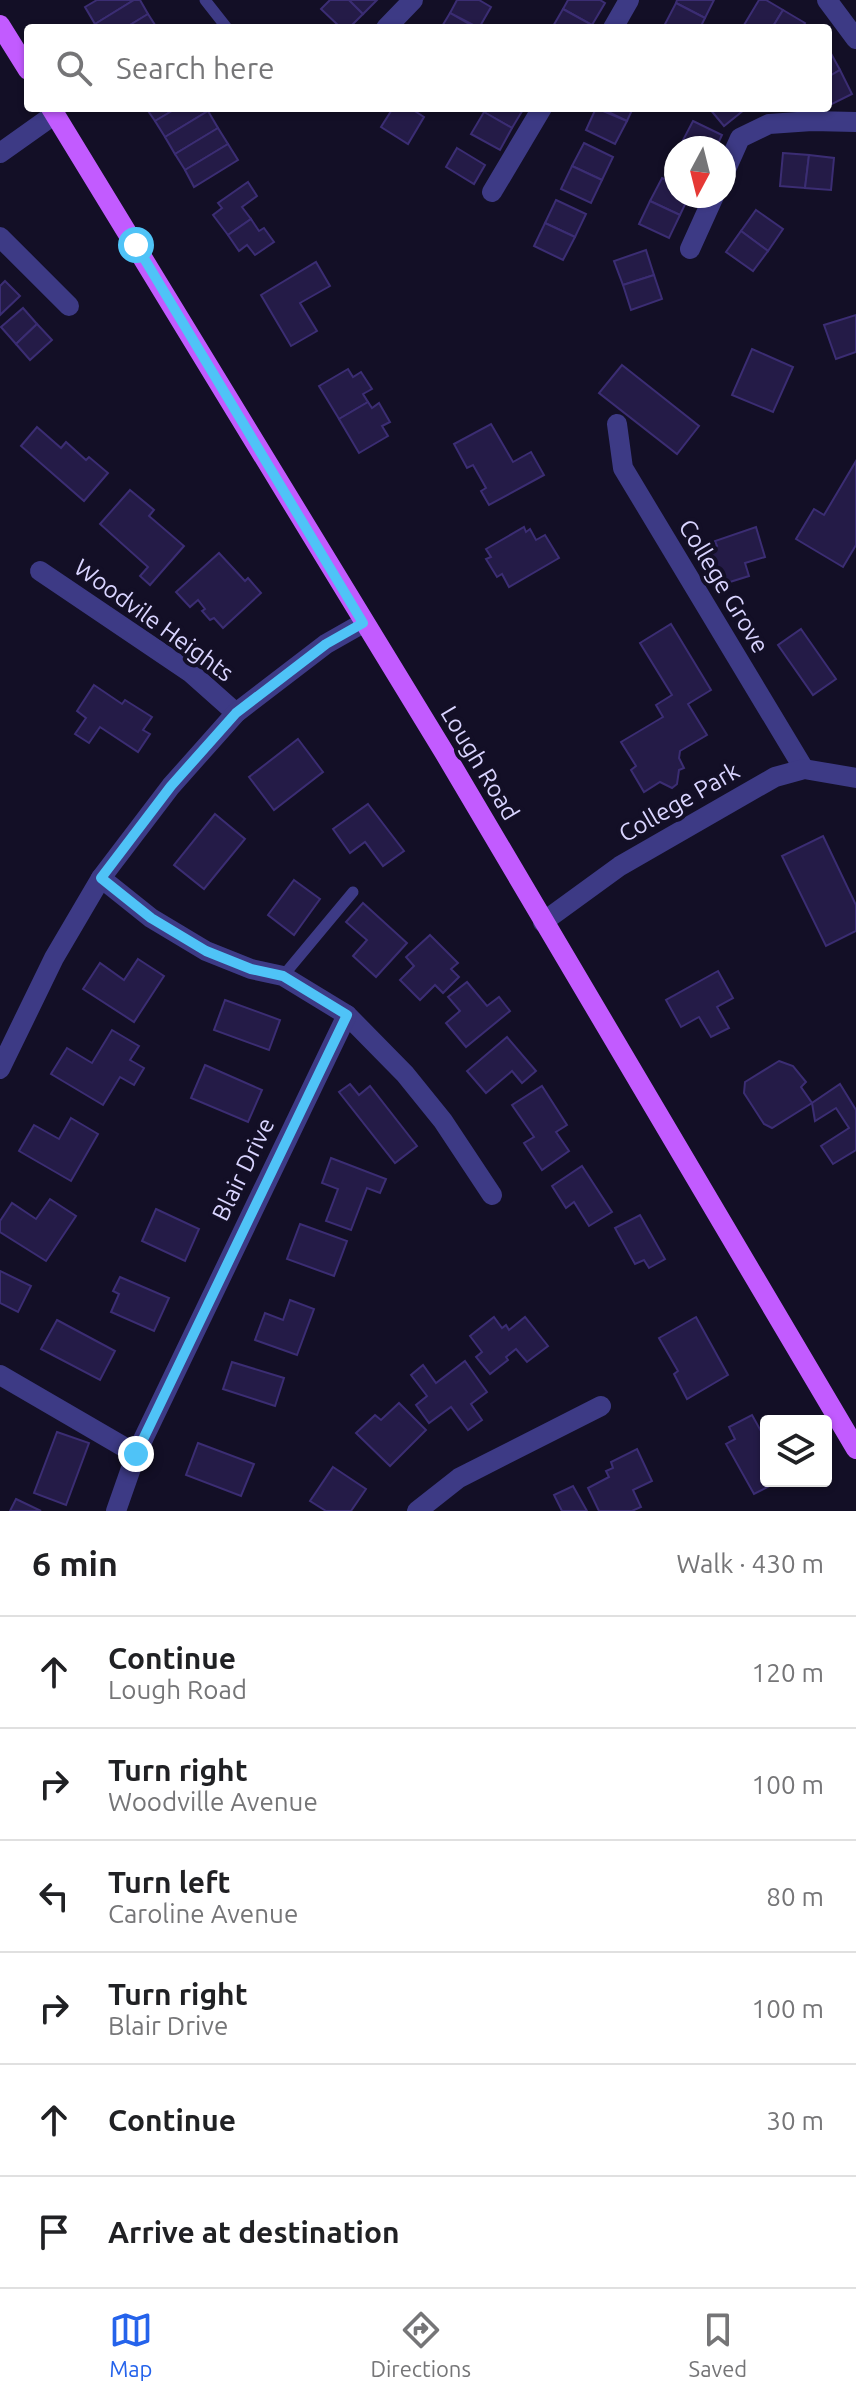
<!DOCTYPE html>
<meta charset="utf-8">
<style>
body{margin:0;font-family:Ubuntu,sans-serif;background:#f6f6f6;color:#202124}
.controls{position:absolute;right:24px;bottom:24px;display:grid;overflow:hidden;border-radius:8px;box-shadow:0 2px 6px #0004}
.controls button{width:72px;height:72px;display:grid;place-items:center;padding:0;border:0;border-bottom:2px solid #e0e0e0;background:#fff;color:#202124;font:40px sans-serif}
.compass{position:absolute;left:664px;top:136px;width:72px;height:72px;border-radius:50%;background:#fff;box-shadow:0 2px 6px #0004;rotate:187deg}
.stop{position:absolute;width:24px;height:24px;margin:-18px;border:6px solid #4fc3f7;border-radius:50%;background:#fff}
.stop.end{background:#4fc3f7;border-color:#fff;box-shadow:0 2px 8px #0008}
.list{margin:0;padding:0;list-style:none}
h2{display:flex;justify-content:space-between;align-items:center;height:104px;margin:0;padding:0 32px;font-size:34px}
h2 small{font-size:26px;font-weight:400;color:#757577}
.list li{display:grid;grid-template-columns:52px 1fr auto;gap:24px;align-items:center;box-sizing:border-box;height:112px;padding:0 32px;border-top:2px solid #e0e0e0}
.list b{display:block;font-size:30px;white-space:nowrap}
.list p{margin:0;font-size:26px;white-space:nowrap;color:#757577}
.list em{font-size:26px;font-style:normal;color:#757577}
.icon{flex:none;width:44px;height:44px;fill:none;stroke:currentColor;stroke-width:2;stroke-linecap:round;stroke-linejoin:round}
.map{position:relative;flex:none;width:856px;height:1511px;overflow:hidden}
.search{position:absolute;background:#fff;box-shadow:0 2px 6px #0004;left:24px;right:24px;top:24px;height:88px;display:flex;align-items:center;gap:20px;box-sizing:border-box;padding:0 28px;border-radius:8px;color:#757577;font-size:30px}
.sheet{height:776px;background:#fff}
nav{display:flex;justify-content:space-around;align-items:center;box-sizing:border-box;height:112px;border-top:2px solid #e0e0e0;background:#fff;font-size:22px;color:#757577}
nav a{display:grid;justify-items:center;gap:4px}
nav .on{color:#2563eb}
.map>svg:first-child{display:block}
.building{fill:#241b47;stroke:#3b2d73;stroke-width:2}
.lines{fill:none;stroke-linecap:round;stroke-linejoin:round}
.lane{stroke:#3d3a85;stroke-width:11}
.street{stroke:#3d3a85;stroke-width:20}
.primary{stroke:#c25bff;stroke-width:20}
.route{stroke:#4fc3f7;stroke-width:10}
.labels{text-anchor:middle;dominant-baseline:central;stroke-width:8;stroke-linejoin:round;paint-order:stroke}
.street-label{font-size:24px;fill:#d9d4ff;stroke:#130f26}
</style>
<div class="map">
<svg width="856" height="1511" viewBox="0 0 856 1511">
<rect width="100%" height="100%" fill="#130f26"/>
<g class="building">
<polygon points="97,0 134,0 95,24 85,7"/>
<polygon points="134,0 140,0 148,14 125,28 97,28 95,24"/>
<polygon points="330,0 349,0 363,14 349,28 341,28 321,9"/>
<polygon points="349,0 377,0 363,14"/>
<polygon points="457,0 479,0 491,7 479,28 450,13"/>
<polygon points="568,0 600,0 605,3 592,25 563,9"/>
<polygon points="677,0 714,0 705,18 676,3"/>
<polygon points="759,0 766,0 783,10 772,28 748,28 744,25"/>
<polygon points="676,3 705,18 700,28 664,26"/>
<polygon points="563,9 592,25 590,28 552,28"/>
<polygon points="783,10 805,23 802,28 772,28"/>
<polygon points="450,13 476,28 441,28"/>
<polygon points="148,14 157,28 125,28"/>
<polygon points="828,48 840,70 828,77"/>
<polygon points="840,70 852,94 828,106 828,77"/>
<polygon points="146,108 177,108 155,121"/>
<polygon points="177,108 206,108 208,111 165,137 155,121"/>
<polygon points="393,108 410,108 424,117 408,144 381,127"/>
<polygon points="486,108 524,108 512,128 484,112"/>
<polygon points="596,108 627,121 615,144 586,130"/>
<polygon points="600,108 633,108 627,121"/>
<polygon points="709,108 742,108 744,110 724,126"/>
<polygon points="208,111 218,128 175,154 165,137"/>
<polygon points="484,112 512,128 500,150 471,134"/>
<polygon points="693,121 722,135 716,148 690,148 681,144"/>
<polygon points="218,128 228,144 185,170 175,154"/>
<polygon points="584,143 613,157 602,180 572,166"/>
<polygon points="228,144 238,160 194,187 185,170"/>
<polygon points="457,148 485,165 474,184 446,167"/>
<polygon points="783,153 809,155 805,188 780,186"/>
<polygon points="809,155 834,158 831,190 805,188"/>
<polygon points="572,166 602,180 591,203 561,189"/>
<polygon points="662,178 676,185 676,196 689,196 680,215 650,201"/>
<polygon points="248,182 257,196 242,207 251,219 228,235 213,215 222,208 218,203"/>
<polygon points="556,200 586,214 575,237 545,223"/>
<polygon points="650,201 680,215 669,238 639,224"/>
<polygon points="756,210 783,229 768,251 741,231"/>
<polygon points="251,219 259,231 264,228 274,242 255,255 247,245 239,251 228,235"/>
<polygon points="545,223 575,237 563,260 534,246"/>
<polygon points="741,231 768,251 753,271 726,252"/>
<polygon points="646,250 654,275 623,285 614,261"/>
<polygon points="316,262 330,286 300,303 317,331 291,346 261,295"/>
<polygon points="654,275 662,299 631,310 623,285"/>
<polygon points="5,281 20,296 0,315 0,286"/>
<polygon points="23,308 37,324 16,344 1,327"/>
<polygon points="856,315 856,352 836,359 824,325"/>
<polygon points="37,324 52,340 30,360 16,344"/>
<polygon points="752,349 793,367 773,412 732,395"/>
<polygon points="622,365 699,426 677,454 599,393"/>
<polygon points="348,369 353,377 361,372 372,389 363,394 368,402 339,419 319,386"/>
<polygon points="368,402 372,408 379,403 390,422 382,426 388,436 359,453 339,419"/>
<polygon points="491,424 513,462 531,452 544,475 489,505 481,491 486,488 473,465 467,468 454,444"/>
<polygon points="37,427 61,448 66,442 86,460 89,457 108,473 84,501 21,446"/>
<polygon points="856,461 856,545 843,567 796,539 814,509 824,515"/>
<polygon points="130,490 154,510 149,516 184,546 150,585 140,576 148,567 100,524"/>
<polygon points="524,527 526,532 530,529 536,540 545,535 559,558 509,587 502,574 497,577 486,559 491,557 486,549"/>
<polygon points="756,527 765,557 745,563 749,576 714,587 702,551 717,546 715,541"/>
<polygon points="219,553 245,581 248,578 261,593 223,628 214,618 210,620 202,611 205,609 198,600 190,607 176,592"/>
<polygon points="671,624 711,690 688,704 707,735 680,751 679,758 684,768 679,770 677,784 672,788 660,782 644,792 631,770 636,766 621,742 663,717 656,705 672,695 640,643"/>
<polygon points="801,629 836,679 813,695 778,645"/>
<polygon points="94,685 122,704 125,700 152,717 143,730 150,734 138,752 100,727 89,743 75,734 86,718 77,711"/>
<polygon points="298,739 323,772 274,810 249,777"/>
<polygon points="368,804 404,851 383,866 365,842 350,853 333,829"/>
<polygon points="215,814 245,839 204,889 174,865"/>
<polygon points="823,836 856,905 856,931 826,946 782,856"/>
<polygon points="294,880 320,899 294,935 268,915"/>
<polygon points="363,903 407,943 376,977 353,956 367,940 346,922"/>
<polygon points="430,935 458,963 451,969 459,977 443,993 435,985 420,1000 400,980 414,966 406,957"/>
<polygon points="138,959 164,976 134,1022 83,989 100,963 124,980"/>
<polygon points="718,971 733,998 717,1007 729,1028 711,1037 699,1017 681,1027 666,1000"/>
<polygon points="467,982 487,1006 499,997 510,1011 466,1047 446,1023 460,1011 448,997"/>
<polygon points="225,1000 280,1020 269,1050 214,1030"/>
<polygon points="112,1030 139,1046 130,1060 144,1068 134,1085 120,1077 103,1105 51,1074 67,1048 92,1063"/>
<polygon points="507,1037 536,1071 522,1083 512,1071 486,1093 467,1071"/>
<polygon points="779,1061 793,1066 806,1082 801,1087 812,1103 772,1128 764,1124 744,1093 745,1082"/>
<polygon points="205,1065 262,1090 248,1122 191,1098"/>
<polygon points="350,1084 359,1095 370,1086 417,1146 395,1163 339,1092"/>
<polygon points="840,1084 856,1110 856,1150 833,1164 821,1146 849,1128 836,1108 815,1121 812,1103"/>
<polygon points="542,1086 567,1125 556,1132 569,1151 542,1170 524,1143 534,1137 512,1105"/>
<polygon points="71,1118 98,1134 71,1181 19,1151 34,1125 59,1139"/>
<polygon points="331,1158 386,1179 380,1193 367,1188 351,1230 326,1221 338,1189 322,1183"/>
<polygon points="582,1166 612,1212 589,1226 574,1202 566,1208 552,1186"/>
<polygon points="50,1199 76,1216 46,1261 0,1232 0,1221 12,1203 36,1219"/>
<polygon points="156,1209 199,1229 185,1261 142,1241"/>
<polygon points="640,1215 665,1259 649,1268 644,1260 635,1264 615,1228"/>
<polygon points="300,1224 347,1241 334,1276 287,1259"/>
<polygon points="0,1271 31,1286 18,1312 0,1303"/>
<polygon points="120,1277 169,1298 154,1331 111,1312 119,1294 113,1291"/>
<polygon points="290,1300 314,1309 297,1355 255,1340 265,1313 283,1320"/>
<polygon points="494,1317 502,1328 506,1325 509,1330 525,1317 548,1346 527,1362 516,1349 506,1357 508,1360 490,1374 476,1357 482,1352 470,1336"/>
<polygon points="696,1317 728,1375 687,1399 674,1374 678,1371 659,1338"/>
<polygon points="57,1320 115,1351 100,1380 41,1349"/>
<polygon points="465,1361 487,1392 471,1404 482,1420 468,1430 451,1407 429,1423 416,1405 427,1396 411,1375 423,1365 436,1383"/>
<polygon points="232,1362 284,1378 275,1406 223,1389"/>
<polygon points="399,1403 426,1430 390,1466 356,1433 375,1415 381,1420"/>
<polygon points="752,1415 766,1440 766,1481 779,1481 754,1494 726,1444 735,1439 729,1427"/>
<polygon points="57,1432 89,1443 66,1505 34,1493"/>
<polygon points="198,1443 254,1464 241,1496 186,1475"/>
<polygon points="637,1449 652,1481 633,1490 641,1507 632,1511 599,1511 588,1488 609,1477 606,1471 613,1468 611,1462"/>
<polygon points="333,1467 366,1489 351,1511 326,1511 310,1501"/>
<polygon points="573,1486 587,1511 562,1511 554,1495"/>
<polygon points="16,1499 41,1511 10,1511"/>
</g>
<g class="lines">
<g class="lane">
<polyline points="205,0 227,28"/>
<polyline points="283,976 353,892"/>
</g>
<g class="street">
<polyline points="827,0 856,39"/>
<polyline points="386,28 413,0"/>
<polyline points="613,28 629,0"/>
<polyline points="0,153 55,114"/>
<polyline points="724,174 740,138 769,124 812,121 856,122"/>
<polyline points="492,192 542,108"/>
<polyline points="0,237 69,306"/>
<polyline points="690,249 714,196"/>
<polyline points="617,424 623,468 804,769"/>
<polyline points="40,571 191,673 236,713"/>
<polyline points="101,878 151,918 206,951 251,969 283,976 347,1015 405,1074 443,1121 492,1195"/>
<polyline points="543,922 620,866 775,777 804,769 856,778"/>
<polyline points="0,1069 54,958 101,878 171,786 236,713 326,644 363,623"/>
<polyline points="0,1375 136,1454"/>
<polyline points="116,1511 136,1454 347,1015"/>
<polyline points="417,1511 459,1478 601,1406"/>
</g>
<g class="primary">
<polyline points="0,25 28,70"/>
<polyline points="51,108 444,752 856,1449"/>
</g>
</g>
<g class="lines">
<polyline class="route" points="136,245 363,623 326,644 236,713 171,786 101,878 151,918 206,951 251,969 283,976 347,1015 136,1454"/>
</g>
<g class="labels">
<g class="street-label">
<text transform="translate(724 586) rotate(59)">College Grove</text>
<text transform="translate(154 620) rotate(36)">Woodvile Heights</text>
<text transform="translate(480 763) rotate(59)">Lough Road</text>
<text transform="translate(679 802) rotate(-30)">College Park</text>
<text transform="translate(243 1169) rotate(-64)">Blair Drive</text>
</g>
</g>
</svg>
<div class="controls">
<button><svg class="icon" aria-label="layers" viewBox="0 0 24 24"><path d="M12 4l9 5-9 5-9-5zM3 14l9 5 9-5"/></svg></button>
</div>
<svg class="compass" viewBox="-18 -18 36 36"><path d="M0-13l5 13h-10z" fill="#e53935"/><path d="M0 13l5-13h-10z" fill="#757577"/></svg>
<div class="stop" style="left:136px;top:245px"></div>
<div class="stop end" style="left:136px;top:1454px"></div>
<div class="search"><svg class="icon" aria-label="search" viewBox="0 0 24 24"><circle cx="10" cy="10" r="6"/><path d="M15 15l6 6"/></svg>Search here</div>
</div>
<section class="sheet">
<h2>6 min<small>Walk · 430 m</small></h2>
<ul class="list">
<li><svg class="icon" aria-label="ahead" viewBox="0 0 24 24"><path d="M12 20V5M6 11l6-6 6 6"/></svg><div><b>Continue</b><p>Lough Road</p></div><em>120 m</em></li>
<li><svg class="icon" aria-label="right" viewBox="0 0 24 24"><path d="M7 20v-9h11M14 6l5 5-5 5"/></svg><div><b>Turn right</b><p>Woodville Avenue</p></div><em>100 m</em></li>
<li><svg class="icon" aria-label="left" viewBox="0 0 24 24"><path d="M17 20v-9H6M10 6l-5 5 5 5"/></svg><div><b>Turn left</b><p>Caroline Avenue</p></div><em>80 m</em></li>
<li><svg class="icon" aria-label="right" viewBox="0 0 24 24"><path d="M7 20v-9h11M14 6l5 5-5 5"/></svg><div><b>Turn right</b><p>Blair Drive</p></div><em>100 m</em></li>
<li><svg class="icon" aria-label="ahead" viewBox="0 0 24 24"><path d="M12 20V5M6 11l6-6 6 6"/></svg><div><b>Continue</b></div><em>30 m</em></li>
<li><svg class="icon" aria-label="arrive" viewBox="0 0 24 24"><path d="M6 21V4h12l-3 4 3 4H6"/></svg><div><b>Arrive at destination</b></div></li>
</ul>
</section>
<nav>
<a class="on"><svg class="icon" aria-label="map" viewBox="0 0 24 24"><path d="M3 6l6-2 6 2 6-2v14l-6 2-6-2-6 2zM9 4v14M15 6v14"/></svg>Map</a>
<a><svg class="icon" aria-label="directions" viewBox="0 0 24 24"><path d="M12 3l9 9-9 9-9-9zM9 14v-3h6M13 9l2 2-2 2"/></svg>Directions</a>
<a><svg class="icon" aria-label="saved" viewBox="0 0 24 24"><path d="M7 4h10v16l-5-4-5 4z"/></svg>Saved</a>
</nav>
